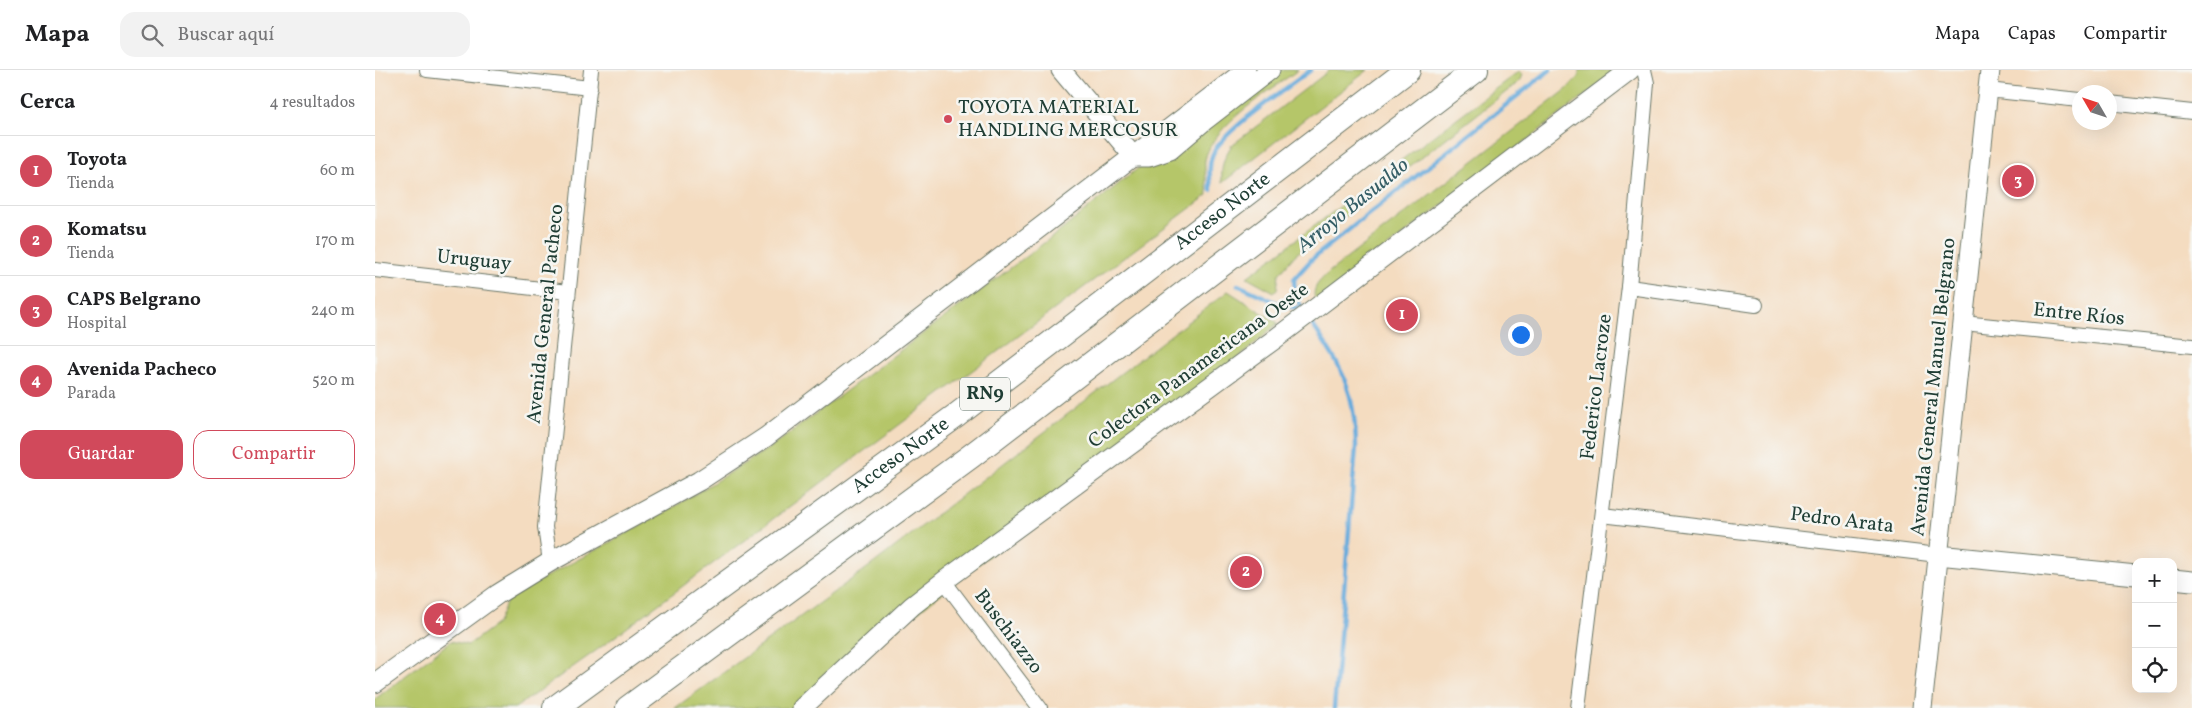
<!DOCTYPE html>
<html lang="es">
<meta charset="utf-8">
<style>
body{margin:0;font-family:Vollkorn,serif;background:#f2f2f2;color:#202124}
.controls{position:absolute;right:15px;bottom:15px;display:grid;overflow:hidden;border-radius:10px;box-shadow:0 5px 20px #0002}
.controls button{width:45px;height:45px;display:grid;place-items:center;padding:0;border:0;border-bottom:1px solid #e0e0e0;background:#fff;color:#202124;font:25px sans-serif}
.compass{position:absolute;left:1697px;top:15px;width:45px;height:45px;border-radius:50%;background:#fff;box-shadow:0 5px 20px #0002;rotate:309deg}
.you{position:absolute;left:1145px;top:264px;width:18px;height:18px;margin:-12px;border:4px solid #fff;border-radius:50%;background:#1a73e8;box-shadow:0 0 0 8px #1a73e833}
.badge{display:grid;place-items:center;width:32px;height:32px;border-radius:50%;background:#d1495b;color:#fff;font-size:16px;font-weight:700}
.pin{position:absolute;translate:-50% -50%;border:2px solid #fff;box-shadow:0 1px 5px #0006}
.list{margin:0;padding:0;list-style:none}
h2{display:flex;justify-content:space-between;align-items:center;height:65px;margin:0;padding:0 20px;font-size:21px}
h2 small{font-size:16px;font-weight:400;color:#757577}
.list li{display:grid;grid-template-columns:32px 1fr auto;gap:15px;align-items:center;box-sizing:border-box;height:70px;padding:0 20px;border-top:1px solid #e0e0e0}
.list b{display:block;font-size:19px;white-space:nowrap}
.list p{margin:0;font-size:16px;white-space:nowrap;color:#757577}
.list em{font-size:16px;font-style:normal;color:#757577}
.actions{display:flex;gap:10px;padding:15px 20px}
.actions a{flex:1;padding:11px 0;border:1px solid #d1495b;border-radius:15px;text-align:center;font-size:18px;color:#d1495b}
.actions .main{background:#d1495b;color:#fff}
.icon{flex:none;width:28px;height:28px;fill:none;stroke:currentColor;stroke-width:2;stroke-linecap:round;stroke-linejoin:round}
.map{position:relative;flex:none;width:1817px;height:638px;overflow:hidden}
header{display:flex;align-items:center;gap:30px;box-sizing:border-box;height:70px;padding:0 25px;background:#fff;border-bottom:1px solid #e0e0e0}
header strong{font-size:24px}
nav{display:flex;gap:28px;margin-inline-start:auto;font-size:18px}
.search{width:350px;height:45px;background:#f2f2f2;display:flex;align-items:center;gap:12px;box-sizing:border-box;padding:0 18px;border-radius:15px;color:#757577;font-size:19px}
main{display:flex}
aside{flex:1;background:#fff}
.map>svg:first-child{display:block}
.green{fill:#b5c669;stroke:#6a824e}
.lines{fill:none;stroke-linecap:round;stroke-linejoin:round}
.stream{stroke:#67abdc;stroke-width:4.5}
.street-casing{stroke:#6a7565;stroke-width:16}
.secondary-casing{stroke:#6a7565;stroke-width:21}
.highway-casing{stroke:#6a7565;stroke-width:26}
.street{stroke:#fff;stroke-width:14}
.secondary{stroke:#fff;stroke-width:19}
.highway{stroke:#fff;stroke-width:24}
.poi-dot{fill:#d1495b;stroke:#f6f6f2;stroke-width:2}
.labels{text-anchor:middle;dominant-baseline:central;stroke-width:5;stroke-linejoin:round;paint-order:stroke}
.shield{fill:#f6f6f2;stroke:#60746d;stroke-width:1}
.shield-label{font-size:19px;font-weight:bold;fill:#1f3d34}
.poi-label{font-size:20px;fill:#1f3d34;stroke:#f6f6f2;text-anchor:start}
.street-label{font-size:20px;fill:#1f3d34;stroke:#f6f6f2}
.water-label{font-size:21px;font-style:italic;fill:#355e66;stroke:#f6f6f2}
</style>
<header>
<strong>Mapa</strong>
<div class="search"><svg class="icon" aria-label="search" viewBox="0 0 24 24"><circle cx="10" cy="10" r="6"/><path d="M15 15l6 6"/></svg>Buscar aquí</div>
<nav><a>Mapa</a><a>Capas</a><a>Compartir</a></nav>
</header>
<main>
<aside>
<h2>Cerca<small>4 resultados</small></h2>
<ul class="list">
<li><span class="badge">1</span><div><b>Toyota</b><p>Tienda</p></div><em>60 m</em></li>
<li><span class="badge">2</span><div><b>Komatsu</b><p>Tienda</p></div><em>170 m</em></li>
<li><span class="badge">3</span><div><b>CAPS Belgrano</b><p>Hospital</p></div><em>240 m</em></li>
<li><span class="badge">4</span><div><b>Avenida Pacheco</b><p>Parada</p></div><em>520 m</em></li>
</ul>
<div class="actions"><a class="main">Guardar</a><a>Compartir</a></div>
</aside>
<div class="map">
<svg width="1817" height="638" viewBox="0 0 1817 638">
<rect width="100%" height="100%" fill="#f6f6f2"/>
<filter id="ink" filterUnits="userSpaceOnUse"><feTurbulence type="fractalNoise" baseFrequency=".02" numOctaves="2"/><feDisplacementMap in="SourceGraphic" scale="10" xChannelSelector="R" yChannelSelector="G"/><feConvolveMatrix kernelMatrix="1 2 1 2 8 2 1 2 1" color-interpolation-filters="sRGB"/></filter>
<filter id="wash" filterUnits="userSpaceOnUse"><feTurbulence type="fractalNoise" baseFrequency=".0096" numOctaves="4" result="noise"/><feDisplacementMap in="SourceGraphic" scale="20" xChannelSelector="R" yChannelSelector="G"/><feGaussianBlur stdDeviation="1.12" result="paint"/><feColorMatrix in="noise" values="0 0 0 0 0 0 0 0 0 0 0 0 0 0 0 0 0 1.4 0 .05"/><feComposite in="paint" operator="in"/></filter>
<g filter="url(#wash)">
<rect width="100%" height="100%" fill="#f4dcc0"/>
<g class="green">
<path d="M900,0H923C895,21 837,55 830,90C829,101 832,114 833,125L222,580L140,638H0V629L76,571L93,575L123,553L132,531L169,508L291,442L399,375L689,158L767,95Z"/>
<path d="M955,0H993L847,113C846,97 848,88 857,75Z"/>
<path d="M1205,0H1243L941,232C935,218 945,211 954,202L1191,20L1203,7Z"/>
<polygon points="1144,1 1147,5 1144,12 920,185 904,204 902,219 899,222 872,207"/>
<polygon points="853,221 903,253 856,295 421,638 300,638 499,493"/>
</g>
<g class="lines">
<g class="stream">
<path d="M836,120C835,109 833,97 837,86C845,62 914,17 936,0"/>
<polyline points="863,215 907,235 928,239"/>
<polyline points="929,241 920,226 919,209 937,189 1175,0"/>
<path d="M934,250C967,296 980,319 981,377L959,638"/>
</g>
</g>
</g>
<g filter="url(#ink)">
<g class="lines">
<g class="street-casing">
<g id="street">
<polyline points="52,0 215,18"/>
<polyline points="1613,20 1704,30"/>
<polyline points="1734,33 1817,42"/>
<polyline points="0,200 193,222"/>
<polyline points="1254,217 1381,235"/>
<polyline points="1588,253 1817,276"/>
<polyline points="1227,445 1563,485"/>
<polyline points="175,492 170,457 216,0"/>
<polyline points="569,511 665,638"/>
<polyline points="1203,638 1254,217 1272,13 1269,0"/>
</g>
</g>
<g class="secondary-casing">
<g id="secondary">
<polyline points="686,0 759,87"/>
<polyline points="760,87 774,87 795,80 829,51 895,0"/>
<polyline points="1563,485 1761,505"/>
<polyline points="1798,509 1817,511"/>
<polyline points="0,613 123,524 175,492 324,411 391,367 871,0"/>
<polyline points="427,638 537,536 569,511 900,269 1255,0"/>
<polyline points="1547,638 1615,0"/>
</g>
</g>
<g class="highway-casing">
<g id="highway">
<path id="s1" d="M180,638L582,345L1033,0"/>
<polyline points="253,638 596,386 1101,0"/>
</g>
</g>
<use href="#street" class="street"/>
<use href="#secondary" class="secondary"/>
<use href="#highway" class="highway"/>
</g>
</g>
<circle class="poi-dot" cx="573" cy="49" r="5"/>
<g class="labels">
<rect class="shield" x="585" y="307.5" width="50" height="33" rx="4"/>
<g class="shield-label">
<text x="610" y="324">RN9</text>
</g>
<g class="poi-label">
<text x="583" y="38">TOYOTA MATERIAL<tspan x="583" dy="23">HANDLING MERCOSUR</tspan></text>
</g>
<g class="street-label">
<text stroke="none"><textPath href="#s1" startOffset="832">Acceso Norte</textPath></text>
<text transform="translate(99 191) rotate(6)">Uruguay</text>
<text transform="translate(171 244) rotate(-84)">Avenida General Pacheco</text>
<text transform="translate(1704 245) rotate(6)">Entre Ríos</text>
<text transform="translate(824 296) rotate(-36)">Colectora Panamericana Oeste</text>
<text transform="translate(1222 317) rotate(-83)">Federico Lacroze</text>
<text transform="translate(1559 317) rotate(-84)">Avenida General Manuel Belgrano</text>
<text stroke="none"><textPath href="#s1" startOffset="428">Acceso Norte</textPath></text>
<text transform="translate(1467 451) rotate(7)">Pedro Arata</text>
<text transform="translate(633 562) rotate(53)">Buschiazzo</text>
</g>
<g class="water-label">
<text transform="translate(978 136) rotate(-39)">Arroyo Basualdo</text>
</g>
</g>
</svg>
<div class="controls">
<button>+</button>
<button>−</button>
<button><svg class="icon" aria-label="locate" viewBox="0 0 24 24"><circle cx="12" cy="12" r="6"/><path d="M12 2v4M12 18v4M2 12h4M18 12h4"/></svg></button>
</div>
<svg class="compass" viewBox="-18 -18 36 36"><path d="M0-13l5 13h-10z" fill="#e53935"/><path d="M0 13l5-13h-10z" fill="#757577"/></svg>
<div class="you"></div>
<div class="pin badge" style="left:1027px;top:245px">1</div>
<div class="pin badge" style="left:871px;top:502px">2</div>
<div class="pin badge" style="left:1643px;top:111px">3</div>
<div class="pin badge" style="left:65px;top:549px">4</div>
</div>
</main>
